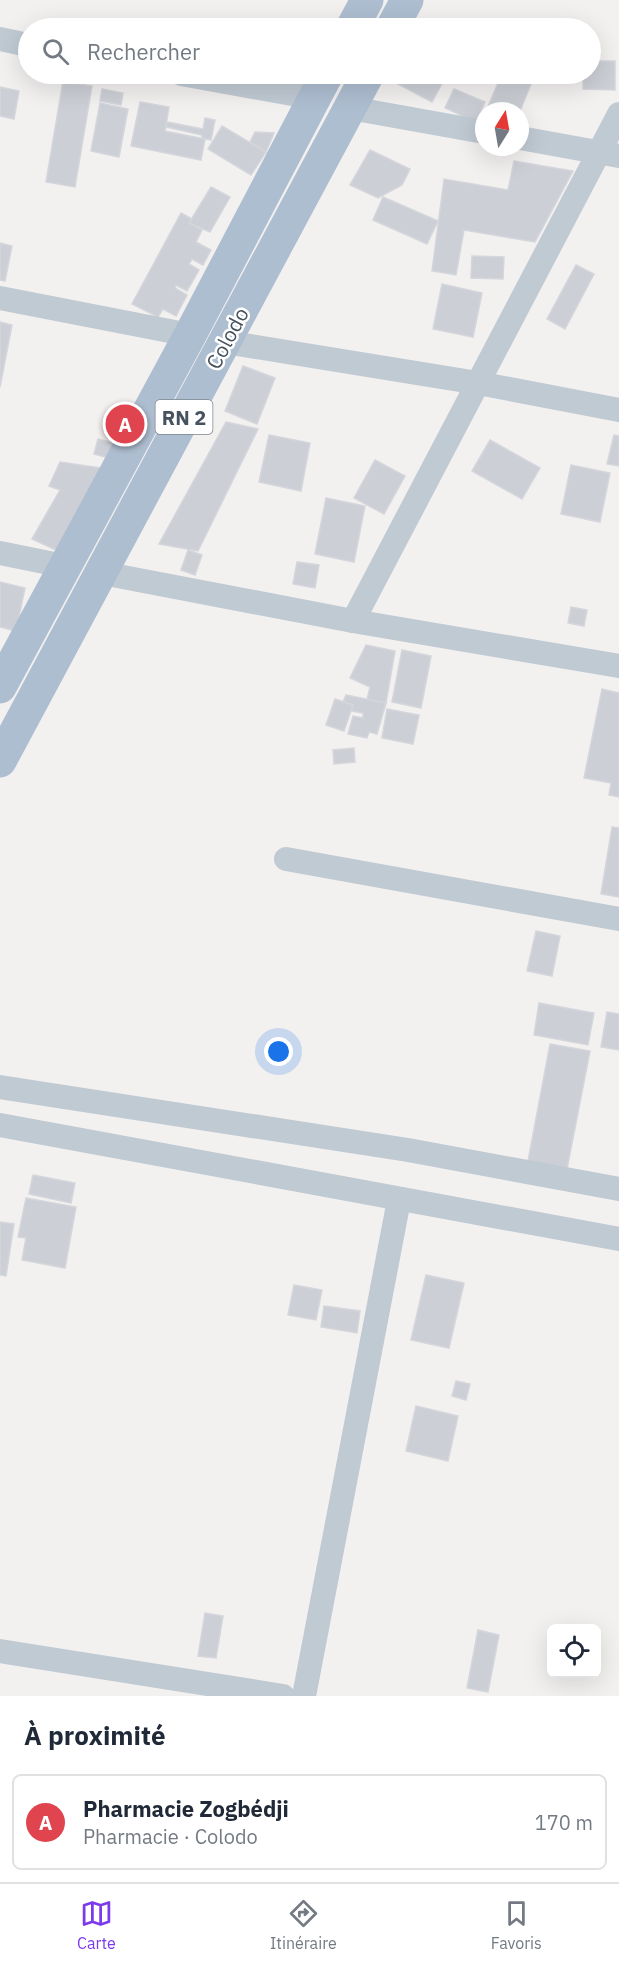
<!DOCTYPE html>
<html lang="fr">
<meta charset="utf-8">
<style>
body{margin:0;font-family:"IBM Plex Sans",sans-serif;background:#f2f2f3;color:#1f2937}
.controls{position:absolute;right:18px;bottom:18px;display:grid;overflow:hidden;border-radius:9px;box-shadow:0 6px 24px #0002}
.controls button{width:54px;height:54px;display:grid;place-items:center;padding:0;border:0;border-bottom:2px solid #e0e1e3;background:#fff;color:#1f2937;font:30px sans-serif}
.compass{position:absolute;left:475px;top:102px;width:54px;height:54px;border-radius:50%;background:#fff;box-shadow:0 6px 24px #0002;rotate:11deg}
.you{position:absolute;left:279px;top:1052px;width:21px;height:21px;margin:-15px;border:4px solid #fff;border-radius:50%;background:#1a73e8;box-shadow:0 0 0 9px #1a73e833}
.badge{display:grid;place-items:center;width:39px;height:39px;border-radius:50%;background:#7c3aed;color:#fff;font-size:20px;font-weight:700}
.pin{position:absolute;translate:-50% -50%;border:3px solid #fff;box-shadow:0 2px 6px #0006}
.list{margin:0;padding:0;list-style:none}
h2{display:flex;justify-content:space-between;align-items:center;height:78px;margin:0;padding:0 24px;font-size:26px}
h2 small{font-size:20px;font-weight:400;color:#747a83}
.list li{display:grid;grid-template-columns:39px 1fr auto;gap:18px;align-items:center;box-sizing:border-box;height:96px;margin:0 12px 12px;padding:0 12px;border:2px solid #e0e1e3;border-radius:9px}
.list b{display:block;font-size:22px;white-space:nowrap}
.list p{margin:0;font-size:20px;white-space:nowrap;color:#747a83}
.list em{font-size:20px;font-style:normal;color:#747a83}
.icon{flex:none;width:33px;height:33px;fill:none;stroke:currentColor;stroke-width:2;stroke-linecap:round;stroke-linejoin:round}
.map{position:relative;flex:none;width:619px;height:1696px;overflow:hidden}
.search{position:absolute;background:#fff;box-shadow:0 6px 24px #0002;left:18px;right:18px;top:18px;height:66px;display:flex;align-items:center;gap:15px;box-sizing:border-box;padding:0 21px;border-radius:33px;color:#747a83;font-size:22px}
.sheet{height:186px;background:#fff}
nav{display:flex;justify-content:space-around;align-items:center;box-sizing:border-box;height:84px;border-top:2px solid #e0e1e3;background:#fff;font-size:16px;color:#747a83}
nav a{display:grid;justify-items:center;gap:3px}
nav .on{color:#7c3aed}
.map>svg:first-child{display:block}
.building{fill:#cccfd5;stroke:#d4d6dc;stroke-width:1.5}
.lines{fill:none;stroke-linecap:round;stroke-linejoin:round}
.minor{stroke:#c0cad3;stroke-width:24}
.primary{stroke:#aebed1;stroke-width:33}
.labels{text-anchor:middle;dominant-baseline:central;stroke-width:5;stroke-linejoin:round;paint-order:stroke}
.shield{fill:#fff;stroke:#7e868f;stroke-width:1.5}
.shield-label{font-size:20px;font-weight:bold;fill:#47525f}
.street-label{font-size:21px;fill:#47525f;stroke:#fff}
</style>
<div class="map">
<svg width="619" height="1696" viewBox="0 0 619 1696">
<rect width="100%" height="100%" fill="#f3f0f0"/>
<g class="building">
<polygon points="590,61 615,61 615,90 583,89 583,74 590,74"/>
<polygon points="401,74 413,74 419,76 420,74 447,74 432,102 396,83"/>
<polygon points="502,74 535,74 520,111 486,111"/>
<polygon points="63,81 92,86 75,187 46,182"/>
<polygon points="0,87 19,91 14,119 0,116"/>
<polygon points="102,89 123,93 121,105 100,101"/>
<polygon points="454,89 485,102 476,122 445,108"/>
<polygon points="140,102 169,107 165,131 205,139 201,160 131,146"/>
<polygon points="100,103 128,109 119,157 91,151"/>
<polygon points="205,118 215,120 211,140 202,138 202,135 166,127 167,122 203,129"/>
<polygon points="222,126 266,152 251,175 208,149"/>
<polygon points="255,132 274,133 266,152 250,142"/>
<polygon points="370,150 410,169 402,185 378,198 350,185"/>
<polygon points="514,161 573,171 535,242 464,230 456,275 432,271 444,179 508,190"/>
<polygon points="211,187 230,197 210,232 189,223"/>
<polygon points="383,197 438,221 427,244 373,220"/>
<polygon points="181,213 192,219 189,223 202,230 196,242 211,250 203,265 192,259 189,264 199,270 187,291 176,285 175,288 187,295 176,316 163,309 158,317 132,304"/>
<polygon points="0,243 12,246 5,281 0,280"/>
<polygon points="472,256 504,257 503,279 471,278"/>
<polygon points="576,265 594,274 565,329 547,319"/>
<polygon points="442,284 482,293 473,337 433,329"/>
<polygon points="0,322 12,325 0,387"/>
<polygon points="243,366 275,378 257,424 225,411"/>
<polygon points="226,422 258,429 198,551 159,544"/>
<polygon points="269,435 310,443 301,491 259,482"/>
<polygon points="614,435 619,436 619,466 607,464"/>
<polygon points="98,439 113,443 109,458 94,454"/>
<polygon points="490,440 540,468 522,499 472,471"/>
<polygon points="375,460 405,476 384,514 354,498"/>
<polygon points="60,462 108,469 60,552 32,539 60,490 49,486"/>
<polygon points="571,465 610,473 600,522 561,514"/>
<polygon points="326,498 365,506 354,562 315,554"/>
<polygon points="188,550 202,555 195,575 181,570"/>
<polygon points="297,562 319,565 315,588 293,584"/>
<polygon points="0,582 25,588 16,631 0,627"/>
<polygon points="571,607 587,610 584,626 568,623"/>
<polygon points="366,645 395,651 386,703 367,700 370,687 350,678"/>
<polygon points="402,650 431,656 421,708 392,702"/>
<polygon points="602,689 619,693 619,797 609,795 611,783 584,778"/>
<polygon points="346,695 386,703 377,734 369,732 367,738 348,734 353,716 363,718 363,713 351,711 353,705 343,702"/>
<polygon points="335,699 353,705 344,731 326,725"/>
<polygon points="387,709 419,715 413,744 382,738"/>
<polygon points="354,748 355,762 334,764 333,750"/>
<polygon points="612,827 619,828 619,897 601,894"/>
<polygon points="536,931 560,936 552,976 527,971"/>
<polygon points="539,1003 594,1013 588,1045 534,1035"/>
<polygon points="607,1012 619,1014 619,1050 601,1047"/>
<polygon points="550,1044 590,1051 567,1169 528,1161"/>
<polygon points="33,1175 75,1183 71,1203 29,1194"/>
<polygon points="26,1198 76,1207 65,1268 22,1260 26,1238 18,1237"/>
<polygon points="0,1222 14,1224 6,1276 0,1275"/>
<polygon points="426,1275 464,1283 449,1348 411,1340"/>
<polygon points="294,1285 322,1290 316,1320 288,1315"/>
<polygon points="324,1306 360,1311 357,1333 321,1327"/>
<polygon points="456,1381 470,1384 466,1400 452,1396"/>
<polygon points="416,1406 458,1416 448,1461 406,1451"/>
<polygon points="205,1613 223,1616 216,1658 198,1656"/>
<polygon points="478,1630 499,1635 488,1692 467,1688"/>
</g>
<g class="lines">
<g class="minor">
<polyline points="0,39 28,45"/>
<polyline points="181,74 314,98"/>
<polyline points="350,108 484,132"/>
<polyline points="520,138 619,156"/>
<polyline points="0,298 190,335"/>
<polyline points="225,342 478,383 619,410"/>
<polyline points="0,553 64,566"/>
<polyline points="102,573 353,621 619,666"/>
<polyline points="353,621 619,114"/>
<polyline points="286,859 619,919"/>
<polyline points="0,1087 408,1150 619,1189"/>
<polyline points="0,1125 619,1239"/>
<polyline points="0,1651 283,1696"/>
<polyline points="304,1696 399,1200"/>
</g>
<g class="primary">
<polyline points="352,28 367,0"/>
<polyline points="392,28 407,0"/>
<polyline points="0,687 190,335 327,74"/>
<polyline points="0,761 368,74"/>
</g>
</g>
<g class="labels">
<rect class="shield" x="155.5" y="400" width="57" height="34" rx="4.5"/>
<g class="shield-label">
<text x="184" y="417">RN 2</text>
</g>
<g class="street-label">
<text transform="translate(227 338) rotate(-62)">Colodo</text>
</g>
</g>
</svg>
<div class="controls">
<button><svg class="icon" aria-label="locate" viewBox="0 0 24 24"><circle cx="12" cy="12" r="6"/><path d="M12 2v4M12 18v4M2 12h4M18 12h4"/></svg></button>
</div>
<svg class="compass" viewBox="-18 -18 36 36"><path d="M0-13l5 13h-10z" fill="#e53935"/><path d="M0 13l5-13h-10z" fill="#747a83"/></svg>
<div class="you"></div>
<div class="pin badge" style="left:125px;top:424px;background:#e0444e">A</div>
<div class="search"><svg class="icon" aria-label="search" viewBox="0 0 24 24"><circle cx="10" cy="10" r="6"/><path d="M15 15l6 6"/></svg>Rechercher</div>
</div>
<section class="sheet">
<h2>À proximité<small></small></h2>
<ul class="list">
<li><span class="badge" style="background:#e0444e">A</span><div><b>Pharmacie Zogbédji</b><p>Pharmacie · Colodo</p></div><em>170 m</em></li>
</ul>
</section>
<nav>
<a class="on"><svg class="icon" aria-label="map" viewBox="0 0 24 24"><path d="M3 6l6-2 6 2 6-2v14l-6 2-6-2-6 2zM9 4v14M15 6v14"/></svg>Carte</a>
<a><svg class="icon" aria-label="directions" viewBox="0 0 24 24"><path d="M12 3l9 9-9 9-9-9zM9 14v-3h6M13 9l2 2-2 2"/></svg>Itinéraire</a>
<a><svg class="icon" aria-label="saved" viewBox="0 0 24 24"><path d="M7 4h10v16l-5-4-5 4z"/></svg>Favoris</a>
</nav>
